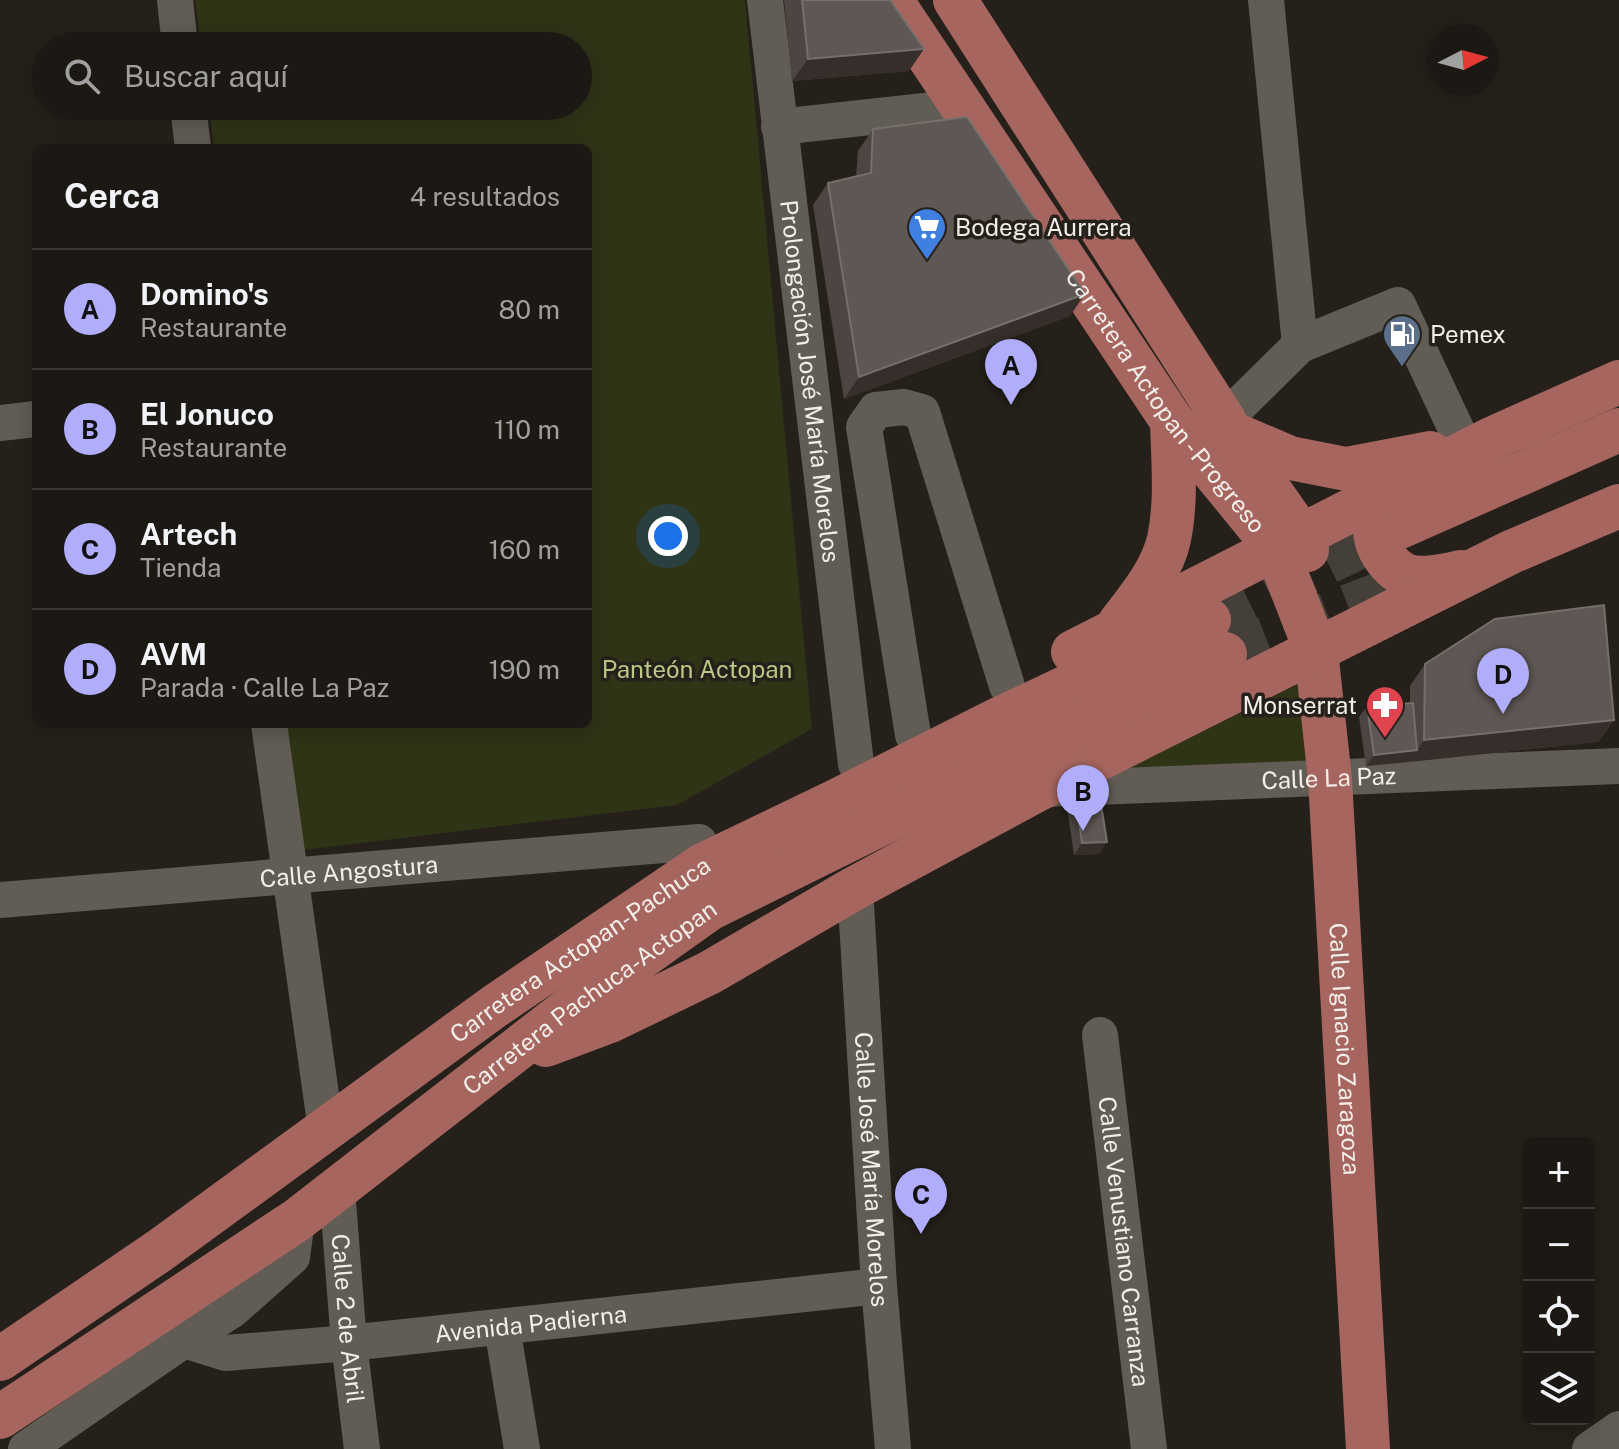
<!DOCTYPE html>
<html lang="es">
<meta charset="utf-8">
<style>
body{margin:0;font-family:"Public Sans",sans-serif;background:#25211d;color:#f1f3f6}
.controls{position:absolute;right:24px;bottom:24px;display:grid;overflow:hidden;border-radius:12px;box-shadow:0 4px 20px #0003}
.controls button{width:72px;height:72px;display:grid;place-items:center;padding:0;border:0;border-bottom:2px solid #3a3734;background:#1c1814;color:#f1f3f6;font:40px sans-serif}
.compass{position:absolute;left:1427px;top:24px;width:72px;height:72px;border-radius:50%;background:#1c1814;box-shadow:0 4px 20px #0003;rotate:84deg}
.you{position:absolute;left:668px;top:536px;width:28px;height:28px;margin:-20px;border:6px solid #fff;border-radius:50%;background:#1a73e8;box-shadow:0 0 0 12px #1a73e833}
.badge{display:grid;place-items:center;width:52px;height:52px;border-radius:50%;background:#b0adfa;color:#111;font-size:26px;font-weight:700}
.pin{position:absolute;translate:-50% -66px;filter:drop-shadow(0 2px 4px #0008)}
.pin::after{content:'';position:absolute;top:42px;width:28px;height:24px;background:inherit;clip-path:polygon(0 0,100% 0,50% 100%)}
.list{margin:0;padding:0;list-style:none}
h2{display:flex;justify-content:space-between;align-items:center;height:104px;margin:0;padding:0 32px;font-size:34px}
h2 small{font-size:26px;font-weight:400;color:#a0a0a0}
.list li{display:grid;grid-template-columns:52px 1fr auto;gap:24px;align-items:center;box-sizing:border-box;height:120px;padding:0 32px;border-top:2px solid #3a3734}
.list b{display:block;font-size:30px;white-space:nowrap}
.list p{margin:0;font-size:26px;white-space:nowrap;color:#a0a0a0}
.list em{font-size:26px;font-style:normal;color:#a0a0a0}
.icon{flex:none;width:44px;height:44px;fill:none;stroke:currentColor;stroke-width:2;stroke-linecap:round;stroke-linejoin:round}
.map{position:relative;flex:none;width:1619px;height:1449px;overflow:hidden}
.search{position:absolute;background:#1c1814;box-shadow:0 4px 20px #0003;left:32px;top:32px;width:560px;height:88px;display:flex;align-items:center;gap:20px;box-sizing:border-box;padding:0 28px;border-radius:44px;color:#a0a0a0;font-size:30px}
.panel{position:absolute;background:#1c1814;box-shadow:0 4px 20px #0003;left:32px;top:144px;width:560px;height:584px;border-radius:12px}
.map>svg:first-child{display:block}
.green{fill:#2f3417}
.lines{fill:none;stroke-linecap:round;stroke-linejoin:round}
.major-tunnel{stroke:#443f39;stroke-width:44;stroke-dasharray:44 22;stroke-linecap:butt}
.minor{stroke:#615c54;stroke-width:36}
.major{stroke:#a6665f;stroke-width:44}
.wall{fill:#4c4541}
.shaded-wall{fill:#352e2a}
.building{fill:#5e5753;stroke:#756f6b;stroke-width:2}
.labels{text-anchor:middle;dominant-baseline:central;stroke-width:7;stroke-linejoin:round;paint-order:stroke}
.poi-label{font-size:24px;fill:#f1eeea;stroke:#25201a;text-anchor:start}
.street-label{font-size:24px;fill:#f1eeea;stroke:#25201a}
.park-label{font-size:24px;fill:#bac885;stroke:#25201a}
</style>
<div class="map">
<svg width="1619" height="1449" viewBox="0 0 1619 1449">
<rect width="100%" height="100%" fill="#25201a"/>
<g class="green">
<polygon points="195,0 745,0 812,729 677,805 303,850 287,724 588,724 588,148 214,148 209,106 578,106 578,46 201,46"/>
<polygon points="1297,685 1311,761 1129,768"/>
</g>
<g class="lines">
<g class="major-tunnel">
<polyline points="1209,620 1400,527"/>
<polyline points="1225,654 1424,577"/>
</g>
<g class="minor">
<polyline points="175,0 180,46"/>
<path id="s1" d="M765,0L856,764"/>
<polyline points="188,106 193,148"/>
<polyline points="779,127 961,107"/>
<polyline points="1300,345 1398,305 1464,446"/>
<polyline points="1224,420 1300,345 1266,0"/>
<polyline points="0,423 36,419"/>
<polyline points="269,724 326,1130"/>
<polyline points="913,735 864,427 876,410 904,407 922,412 1007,686"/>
<path id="s2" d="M1045,789L1619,766"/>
<path id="s3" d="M855,888L879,1286L893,1449"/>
<path id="s4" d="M0,900L699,842"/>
<path id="s5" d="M1100,1035L1149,1449"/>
<path id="s6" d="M337,1189L349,1343L362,1449"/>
<polyline points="502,1327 522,1449"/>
<path id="s7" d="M184,1340L226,1353L349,1343L879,1286"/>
<polyline points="26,1449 184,1340 231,1311 292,1257 297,1220"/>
<polyline points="1590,1449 1619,1429"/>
</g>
<g class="major">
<path id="s8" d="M891,0L1172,421L1276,548L1316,651L1330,779L1368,1449"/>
<polyline points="955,0 1224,420 1229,432 1301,535 1307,550"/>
<polyline points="1229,432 1290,458 1346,469 1430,453"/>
<path d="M1396,498C1392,502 1385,506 1381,511C1364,533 1386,571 1411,577C1428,580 1445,575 1462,572"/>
<polyline points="1400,527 1619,430"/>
<path d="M1119,624C1138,599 1162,571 1169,539C1177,501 1173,460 1172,421"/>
<polyline points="1073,652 1491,439 1619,382"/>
<polyline points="546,1045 610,1021 709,973 855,888 1039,789 1511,552 1619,506"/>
<path id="s9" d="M0,1359L159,1251L495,1006L703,865L838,800L997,720L1209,620"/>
<path id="s10" d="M0,1417L297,1220L566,1011L709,909L1225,654"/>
</g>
</g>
<g class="wall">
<polygon points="784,0 890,0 909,71 792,81"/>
<polygon points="873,129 1070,316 844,399 813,205 828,183 856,176 858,151"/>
<polygon points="1425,664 1614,720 1598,742 1366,766 1359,717 1367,706 1410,703 1410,686"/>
<polygon points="1075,795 1099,854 1074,855 1067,807"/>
</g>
<g class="shaded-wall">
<polygon points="924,49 909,71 792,81 808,59"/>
<polygon points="1085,294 1070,316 844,399 859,377"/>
<polygon points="1614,720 1598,742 1409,762 1424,740"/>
<polygon points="1417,750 1409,762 1366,766 1374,755"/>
<polygon points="1107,842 1099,854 1074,855 1082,843"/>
</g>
<g class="building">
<polygon points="802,0 890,0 924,49 808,59"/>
<polygon points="967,117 1085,294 859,377 828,183 871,173 873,129"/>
<polygon points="1604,605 1614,720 1424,740 1425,664 1495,619"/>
<polygon points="1413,703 1417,750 1374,755 1367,706"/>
<polygon points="1075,795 1100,798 1107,842 1082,843"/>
</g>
<defs>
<g id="supermarket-pin" transform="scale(2)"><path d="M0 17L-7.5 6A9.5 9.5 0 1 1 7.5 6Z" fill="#3f7fe0" stroke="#25201a"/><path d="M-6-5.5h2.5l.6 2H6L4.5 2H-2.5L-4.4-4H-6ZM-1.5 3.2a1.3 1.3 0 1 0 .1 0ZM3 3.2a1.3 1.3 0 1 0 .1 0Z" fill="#fff"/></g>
<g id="fuel-pin" transform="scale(2)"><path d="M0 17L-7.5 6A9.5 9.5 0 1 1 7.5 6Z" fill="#5c6f8a" stroke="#25201a"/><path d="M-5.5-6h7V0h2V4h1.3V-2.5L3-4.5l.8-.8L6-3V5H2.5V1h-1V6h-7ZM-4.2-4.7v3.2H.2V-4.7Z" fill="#fff"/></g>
<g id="pharmacy-pin" transform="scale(2)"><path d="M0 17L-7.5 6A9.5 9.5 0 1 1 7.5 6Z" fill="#e0444e" stroke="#25201a"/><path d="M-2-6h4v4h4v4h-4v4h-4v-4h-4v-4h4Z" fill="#fff"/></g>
</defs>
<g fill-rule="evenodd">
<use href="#supermarket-pin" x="927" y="227"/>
<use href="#fuel-pin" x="1402" y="334"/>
<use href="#pharmacy-pin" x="1385" y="705"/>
</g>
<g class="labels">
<g class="poi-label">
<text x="955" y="227">Bodega Aurrera</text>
<text x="1430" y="334">Pemex</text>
<text x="1357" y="705" text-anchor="end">Monserrat</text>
</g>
<g class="street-label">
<text stroke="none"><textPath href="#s1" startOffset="384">Prolongación José María Morelos</textPath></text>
<text stroke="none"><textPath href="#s8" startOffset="486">Carretera Actopan - Progreso</textPath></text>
<text stroke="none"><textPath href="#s2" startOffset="284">Calle La Paz</textPath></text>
<text stroke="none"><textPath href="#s4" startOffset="350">Calle Angostura</textPath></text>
<text stroke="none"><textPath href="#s9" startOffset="710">Carretera Actopan-Pachuca</textPath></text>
<text stroke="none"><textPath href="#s10" startOffset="724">Carretera Pachuca-Actopan</textPath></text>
<text stroke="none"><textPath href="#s8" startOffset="1180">Calle Ignacio Zaragoza</textPath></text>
<text stroke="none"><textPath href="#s3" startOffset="282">Calle José María Morelos</textPath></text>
<text stroke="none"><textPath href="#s5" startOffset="208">Calle Venustiano Carranza</textPath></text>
<text stroke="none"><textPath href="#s6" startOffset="130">Calle 2 de Abril</textPath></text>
<text stroke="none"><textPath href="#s7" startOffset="350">Avenida Padierna</textPath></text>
</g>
<g class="park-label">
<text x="697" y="669">Panteón Actopan</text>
</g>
</g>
</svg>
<div class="controls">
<button>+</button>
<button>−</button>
<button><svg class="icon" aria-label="locate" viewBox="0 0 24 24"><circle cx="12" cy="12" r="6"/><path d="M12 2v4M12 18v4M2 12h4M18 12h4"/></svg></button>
<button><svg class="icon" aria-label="layers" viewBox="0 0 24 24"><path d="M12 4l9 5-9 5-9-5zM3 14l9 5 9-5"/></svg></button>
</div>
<svg class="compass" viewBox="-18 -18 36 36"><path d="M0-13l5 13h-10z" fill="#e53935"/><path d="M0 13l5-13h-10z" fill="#a0a0a0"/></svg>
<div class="you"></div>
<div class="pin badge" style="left:1011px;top:405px">A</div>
<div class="pin badge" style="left:1083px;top:831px">B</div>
<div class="pin badge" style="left:921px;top:1234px">C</div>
<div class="pin badge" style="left:1503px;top:714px">D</div>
<div class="search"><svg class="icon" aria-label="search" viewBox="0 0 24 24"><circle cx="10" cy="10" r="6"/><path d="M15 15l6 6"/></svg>Buscar aquí</div>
<section class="panel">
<h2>Cerca<small>4 resultados</small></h2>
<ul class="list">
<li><span class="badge">A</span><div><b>Domino's</b><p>Restaurante</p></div><em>80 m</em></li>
<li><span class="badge">B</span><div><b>El Jonuco</b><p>Restaurante</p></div><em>110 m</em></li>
<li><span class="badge">C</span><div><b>Artech</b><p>Tienda</p></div><em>160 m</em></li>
<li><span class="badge">D</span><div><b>AVM</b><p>Parada · Calle La Paz</p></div><em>190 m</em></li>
</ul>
</section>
</div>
